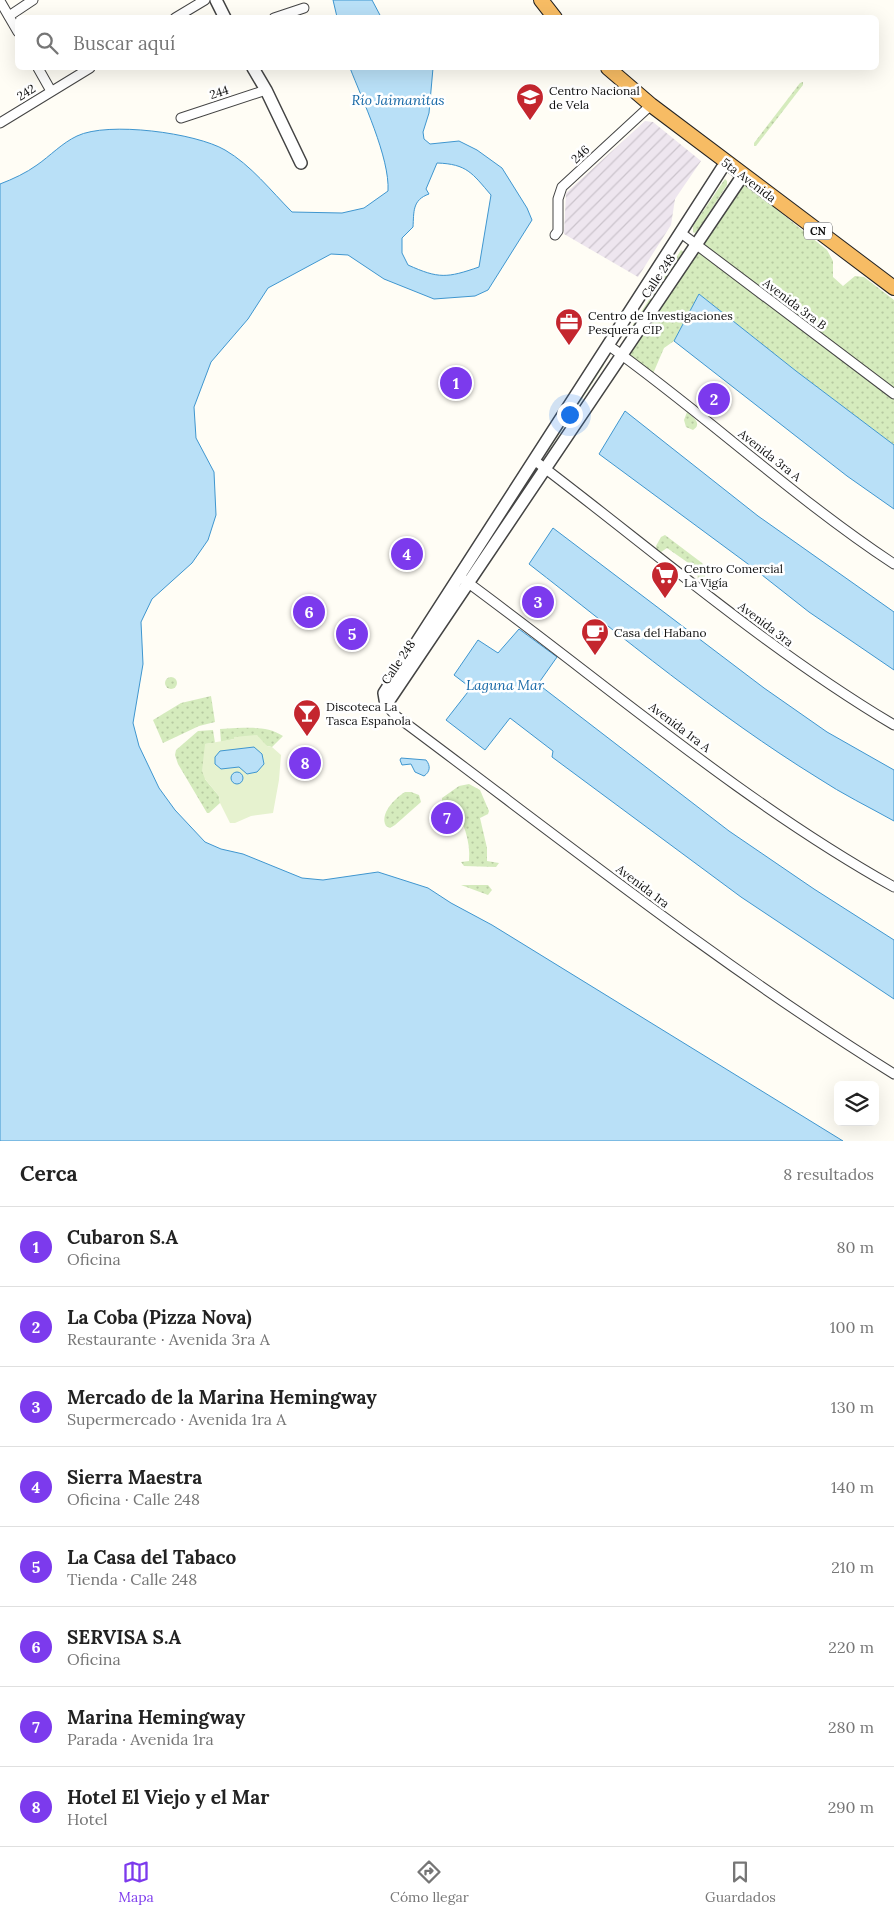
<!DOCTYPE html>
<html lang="es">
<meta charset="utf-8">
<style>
body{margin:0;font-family:Lora,serif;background:#f2f2f2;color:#222}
.controls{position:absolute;right:15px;bottom:15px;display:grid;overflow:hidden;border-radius:8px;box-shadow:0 5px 20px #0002}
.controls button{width:45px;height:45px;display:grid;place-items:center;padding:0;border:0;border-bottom:1px solid #e0e0e0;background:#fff;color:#222;font:25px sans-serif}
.you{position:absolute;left:569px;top:414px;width:18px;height:18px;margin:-12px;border:4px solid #fff;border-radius:50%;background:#1a73e8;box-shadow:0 0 0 8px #1a73e833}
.badge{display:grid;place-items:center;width:32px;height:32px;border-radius:50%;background:#7c3aed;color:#fff;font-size:16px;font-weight:700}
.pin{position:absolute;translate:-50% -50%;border:2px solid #fff;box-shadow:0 1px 5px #0006}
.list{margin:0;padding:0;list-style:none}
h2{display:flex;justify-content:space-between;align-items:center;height:65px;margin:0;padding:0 20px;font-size:21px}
h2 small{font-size:16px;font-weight:400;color:#767676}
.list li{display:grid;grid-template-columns:32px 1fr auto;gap:15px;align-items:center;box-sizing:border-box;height:80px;padding:0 20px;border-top:1px solid #e0e0e0}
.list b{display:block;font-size:19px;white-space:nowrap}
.list p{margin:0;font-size:16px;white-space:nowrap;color:#767676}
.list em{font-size:16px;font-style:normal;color:#767676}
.icon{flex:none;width:28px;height:28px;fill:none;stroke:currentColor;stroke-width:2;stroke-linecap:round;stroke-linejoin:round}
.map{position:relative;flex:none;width:894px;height:1141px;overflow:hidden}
.search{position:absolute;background:#fff;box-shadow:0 5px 20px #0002;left:15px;right:15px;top:15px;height:55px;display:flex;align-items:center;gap:12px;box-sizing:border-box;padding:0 18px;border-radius:8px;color:#767676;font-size:19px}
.sheet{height:705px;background:#fff}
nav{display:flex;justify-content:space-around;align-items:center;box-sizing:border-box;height:70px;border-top:1px solid #e0e0e0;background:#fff;font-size:14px;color:#767676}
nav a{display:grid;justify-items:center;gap:2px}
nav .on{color:#7c3aed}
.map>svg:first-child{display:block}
.industrial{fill:url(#industrial-furrows)}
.green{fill:url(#green-dots)}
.pitch{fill:#e6f2cf}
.water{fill:#b9e0f7;stroke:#3f96cf;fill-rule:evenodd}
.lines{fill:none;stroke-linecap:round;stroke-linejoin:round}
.minor-casing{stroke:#444;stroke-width:11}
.tertiary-casing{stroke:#444;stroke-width:14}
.trunk-casing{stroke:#222;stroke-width:16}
.minor{stroke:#fff;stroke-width:9}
.tertiary{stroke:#fff;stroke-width:11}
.trunk{stroke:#f7bc64;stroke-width:14}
.labels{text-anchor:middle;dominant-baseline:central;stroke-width:5;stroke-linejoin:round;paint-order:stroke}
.shield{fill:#fff;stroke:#585858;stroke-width:1}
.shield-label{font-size:11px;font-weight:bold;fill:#111}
.poi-label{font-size:12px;fill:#111;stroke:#fff;text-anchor:start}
.street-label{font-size:12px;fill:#111;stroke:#fff}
.water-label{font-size:14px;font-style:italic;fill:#1768a6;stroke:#fff}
</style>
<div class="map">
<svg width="894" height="1141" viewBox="0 0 894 1141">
<defs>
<pattern id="industrial-furrows" width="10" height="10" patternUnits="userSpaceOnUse" patternTransform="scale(1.25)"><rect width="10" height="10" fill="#eee6ef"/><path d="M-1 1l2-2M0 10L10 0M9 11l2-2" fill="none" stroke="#cbc4cc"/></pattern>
<pattern id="green-dots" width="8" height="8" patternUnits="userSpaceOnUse" patternTransform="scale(1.25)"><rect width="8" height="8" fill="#d5ebbd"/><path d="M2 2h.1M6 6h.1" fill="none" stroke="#b6c8a1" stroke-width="1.8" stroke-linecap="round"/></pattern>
</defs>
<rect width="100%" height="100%" fill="#fffdf5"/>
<polygon class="industrial" points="645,121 653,122 701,161 675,199 671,225 638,277 564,234 566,193"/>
<g class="green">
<polygon points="803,82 803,85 756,146 754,146 754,143 800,83"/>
<polygon points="725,179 727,181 727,185 698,230 695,233 693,232 693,226"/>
<polygon points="742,184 745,184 827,250 833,261 833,277 843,286 855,276 864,277 894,300 894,445 796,371 699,294 674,341 664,348 652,376 625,354"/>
<polygon points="681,250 684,252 628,338 625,337"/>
<polygon points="603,363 604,365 547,453 545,451"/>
<path d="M687,412C693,417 703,424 693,430L686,427L684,420Z"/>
<polygon points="665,535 702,563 707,571 704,578 698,580 697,569 667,548 661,552 657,550 656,546 661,537"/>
<circle cx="171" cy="683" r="6"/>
<polygon points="211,696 215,722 199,726 163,743 153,720 181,703"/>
<path d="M236,728C253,728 268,726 283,736L272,747L234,739L221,742L220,729Z"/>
<polygon points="213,730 215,743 205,744 205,779 219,796 220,803 209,813 207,813 178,764 175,755 176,750 198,731"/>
<path d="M469,784L480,790L489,811L488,814L480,818L487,848V861L499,863L496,867L464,866L461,862L469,861C471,841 463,820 452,804L444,807L442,804V798L459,786Z"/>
<path d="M405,792H411L419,795L421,802L395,825L390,828L386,826C379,814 395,798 405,792Z"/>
<polygon points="461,885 488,885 492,890 488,895"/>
</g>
<polygon class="pitch" points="257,735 267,746 272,747 281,755 279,780 273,813 251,816 235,823 230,823 220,803 219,796 205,779 202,771 205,744 234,739 234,737"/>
<g class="water">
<polygon points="333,0 372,0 381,17 337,17"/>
<path d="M350,68H433L429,113L423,132L424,139L430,144L459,141L477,150L502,168L527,208L532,220L488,290L475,296L434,299L384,279L348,255L331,254L268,288L248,319L211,362L194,407L196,438L214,472L216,515L208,540L192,563L152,599L141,622L143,664L133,723L139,746L159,788L175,810L205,842L221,849L243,854L302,878L323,880L378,872L428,888L451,903L492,925L843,1141H0V184C13,179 26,173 37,165C50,156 62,143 77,136C108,121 196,133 225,150C251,165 271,191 292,212L342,213L364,208L388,191C390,158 362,99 350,68ZM437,163C467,164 472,173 491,195L479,267C447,278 439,279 408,265L402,253V238L413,227C414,212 412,200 429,194L426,189Z"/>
<polygon points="699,294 796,371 894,445 894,509 847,476 674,341"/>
<polygon points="625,411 758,516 894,612 894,670 809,612 748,564 599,454"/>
<path d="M553,528L764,688L827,732L894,770V821C869,807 842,794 818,778C716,715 623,637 529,564Z"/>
<polygon points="519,629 557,657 538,684 729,831 814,889 894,940 894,999 741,897 552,757 553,751 510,718 485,750 446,720 471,688 454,675 478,640 498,653"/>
<polygon points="254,747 262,754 264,764 257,772 247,774 239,767 221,769 215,764 215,757 220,751"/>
<path d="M401,758L426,760C431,766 430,772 424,776L415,772L411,764L402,765L400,760Z"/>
<circle cx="237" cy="778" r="6"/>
</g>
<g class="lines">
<g class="minor-casing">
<g id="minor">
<polyline points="0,1 18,32"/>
<polyline points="9,16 33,0"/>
<polyline points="175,18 205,0"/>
<polyline points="274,18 304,8"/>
<polyline points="38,68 51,91"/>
<polyline points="181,118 266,90"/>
<polyline points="0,123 90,68"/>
<polyline points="681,233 894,394"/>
<polyline points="555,235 558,231 558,199 562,187 651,105"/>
<path d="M608,345C706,415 794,498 894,564"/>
<path d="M534,460C653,550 765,648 894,725"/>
<path d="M463,579C605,683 740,801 894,887"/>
<path d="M386,705L396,716C560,838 720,966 894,1074"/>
</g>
</g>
<g class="tertiary-casing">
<g id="tertiary">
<polyline points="216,0 225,18"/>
<polyline points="253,68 266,90 301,163"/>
<polyline points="726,162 384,693 386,705 743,175"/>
</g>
</g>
<g class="trunk-casing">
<g id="trunk">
<polyline points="541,0 555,18"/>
<polyline points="608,68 651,105 894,288"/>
</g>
</g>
<use href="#minor" class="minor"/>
<use href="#tertiary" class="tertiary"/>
<use href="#trunk" class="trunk"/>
</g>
<defs>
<g id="school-pin" transform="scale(1.4375)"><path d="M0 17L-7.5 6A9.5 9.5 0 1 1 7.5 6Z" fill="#c4262e" stroke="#fff"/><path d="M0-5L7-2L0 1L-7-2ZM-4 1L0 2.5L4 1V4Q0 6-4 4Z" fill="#fff"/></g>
<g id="office-pin" transform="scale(1.4375)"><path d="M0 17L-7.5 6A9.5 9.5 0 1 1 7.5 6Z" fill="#c4262e" stroke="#fff"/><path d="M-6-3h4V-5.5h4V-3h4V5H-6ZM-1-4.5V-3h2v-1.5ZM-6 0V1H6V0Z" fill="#fff"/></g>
<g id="supermarket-pin" transform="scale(1.4375)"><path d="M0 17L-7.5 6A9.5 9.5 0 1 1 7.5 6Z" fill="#c4262e" stroke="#fff"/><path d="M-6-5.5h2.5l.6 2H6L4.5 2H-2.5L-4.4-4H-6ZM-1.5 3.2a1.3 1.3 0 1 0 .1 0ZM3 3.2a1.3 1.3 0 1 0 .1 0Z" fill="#fff"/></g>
<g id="cafe-pin" transform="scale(1.4375)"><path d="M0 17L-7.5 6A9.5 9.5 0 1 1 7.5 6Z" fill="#c4262e" stroke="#fff"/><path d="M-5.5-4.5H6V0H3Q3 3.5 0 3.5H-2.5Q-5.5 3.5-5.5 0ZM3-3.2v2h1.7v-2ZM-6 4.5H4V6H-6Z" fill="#fff"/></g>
<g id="bar-pin" transform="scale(1.4375)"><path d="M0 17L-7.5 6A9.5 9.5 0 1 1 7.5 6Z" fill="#c4262e" stroke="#fff"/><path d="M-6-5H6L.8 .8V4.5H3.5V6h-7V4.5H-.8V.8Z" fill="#fff"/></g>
</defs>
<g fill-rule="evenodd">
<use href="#school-pin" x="530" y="97"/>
<use href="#office-pin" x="569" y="322"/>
<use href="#supermarket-pin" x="665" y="575"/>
<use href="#cafe-pin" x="595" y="632"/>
<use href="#bar-pin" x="307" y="713"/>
</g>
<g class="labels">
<rect class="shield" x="804" y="222.5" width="28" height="17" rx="4"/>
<g class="shield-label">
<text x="818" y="231">CN</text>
</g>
<g class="poi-label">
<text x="549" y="90">Centro Nacional<tspan x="549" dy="14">de Vela</tspan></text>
<text x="588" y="315">Centro de Investigaciones<tspan x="588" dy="14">Pesquera CIP</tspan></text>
<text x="684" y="568">Centro Comercial<tspan x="684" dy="14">La Vigía</tspan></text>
<text x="614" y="632">Casa del Habano</text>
<text x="326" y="706">Discoteca La<tspan x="326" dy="14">Tasca Espanola</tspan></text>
</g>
<g class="street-label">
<text transform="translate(26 92) rotate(-32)">242</text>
<text transform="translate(219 92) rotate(-18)">244</text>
<text transform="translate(580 154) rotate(-43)">246</text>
<text transform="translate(749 180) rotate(37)">5ta Avenida</text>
<text transform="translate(658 276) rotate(-56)">Calle 248</text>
<text transform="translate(795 304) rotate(37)">Avenida 3ra B</text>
<text transform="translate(770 455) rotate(38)">Avenida 3ra A</text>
<text transform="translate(766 624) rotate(37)">Avenida 3ra</text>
<text transform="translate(398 662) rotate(-56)">Calle 248</text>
<text transform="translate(680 727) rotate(37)">Avenida 1ra A</text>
<text transform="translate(643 886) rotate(37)">Avenida 1ra</text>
</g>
<g class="water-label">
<text x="398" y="100">Río Jaimanitas</text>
<text x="505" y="685">Laguna Mar</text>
</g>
</g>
</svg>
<div class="controls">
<button><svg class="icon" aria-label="layers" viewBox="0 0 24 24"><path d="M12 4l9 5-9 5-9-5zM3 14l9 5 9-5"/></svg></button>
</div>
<div class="you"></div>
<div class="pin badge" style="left:456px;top:383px">1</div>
<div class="pin badge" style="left:714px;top:399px">2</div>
<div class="pin badge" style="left:538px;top:602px">3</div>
<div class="pin badge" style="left:407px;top:554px">4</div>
<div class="pin badge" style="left:352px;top:634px">5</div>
<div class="pin badge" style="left:309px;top:612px">6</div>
<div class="pin badge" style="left:447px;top:818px">7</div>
<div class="pin badge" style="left:305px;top:763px">8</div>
<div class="search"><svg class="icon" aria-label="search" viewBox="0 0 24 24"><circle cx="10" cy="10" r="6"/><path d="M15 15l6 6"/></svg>Buscar aquí</div>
</div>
<section class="sheet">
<h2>Cerca<small>8 resultados</small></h2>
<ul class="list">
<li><span class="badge">1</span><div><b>Cubaron S.A</b><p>Oficina</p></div><em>80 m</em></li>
<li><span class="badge">2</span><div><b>La Coba (Pizza Nova)</b><p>Restaurante · Avenida 3ra A</p></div><em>100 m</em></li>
<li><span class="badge">3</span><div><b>Mercado de la Marina Hemingway</b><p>Supermercado · Avenida 1ra A</p></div><em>130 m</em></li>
<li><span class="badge">4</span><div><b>Sierra Maestra</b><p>Oficina · Calle 248</p></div><em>140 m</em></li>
<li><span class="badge">5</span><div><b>La Casa del Tabaco</b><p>Tienda · Calle 248</p></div><em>210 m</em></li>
<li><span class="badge">6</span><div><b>SERVISA S.A</b><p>Oficina</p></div><em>220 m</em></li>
<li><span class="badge">7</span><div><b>Marina Hemingway</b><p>Parada · Avenida 1ra</p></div><em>280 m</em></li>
<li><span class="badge">8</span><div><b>Hotel El Viejo y el Mar</b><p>Hotel</p></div><em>290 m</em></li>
</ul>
</section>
<nav>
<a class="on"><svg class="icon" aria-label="map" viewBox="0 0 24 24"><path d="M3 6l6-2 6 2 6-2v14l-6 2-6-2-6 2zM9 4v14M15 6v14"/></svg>Mapa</a>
<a><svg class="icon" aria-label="directions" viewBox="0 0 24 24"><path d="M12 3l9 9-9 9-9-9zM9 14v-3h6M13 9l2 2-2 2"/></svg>Cómo llegar</a>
<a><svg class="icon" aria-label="saved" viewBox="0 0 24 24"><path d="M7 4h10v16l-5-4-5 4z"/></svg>Guardados</a>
</nav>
